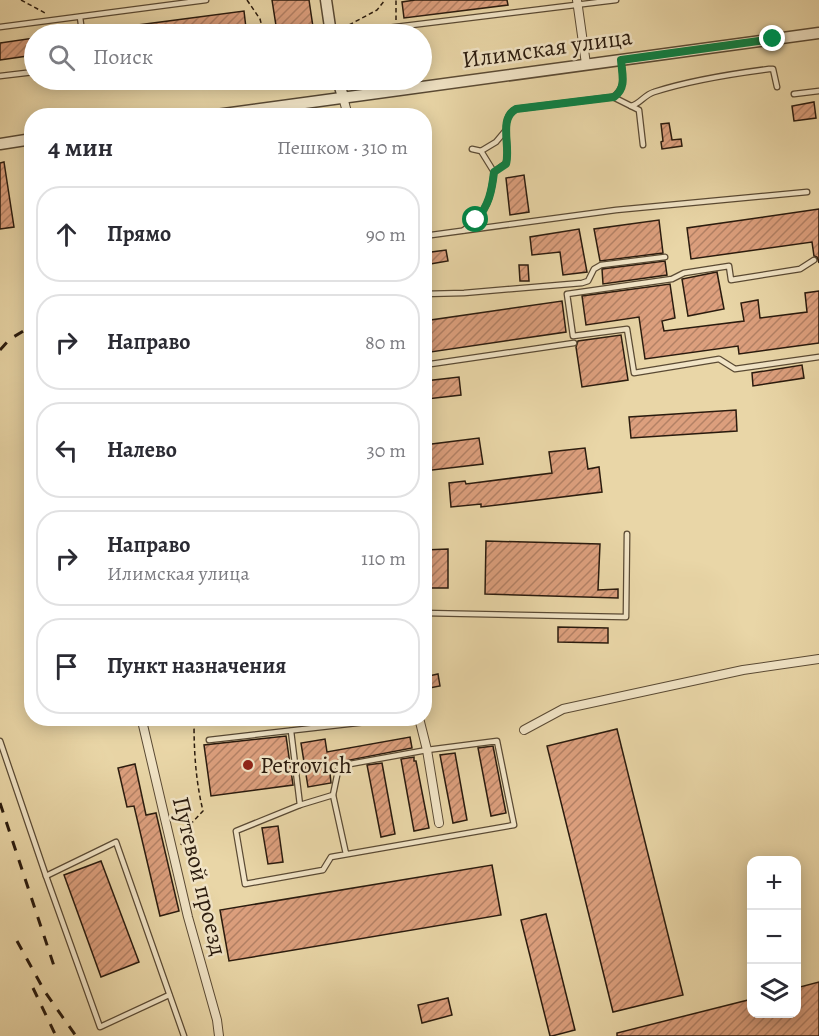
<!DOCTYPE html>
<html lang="ru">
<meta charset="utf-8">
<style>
body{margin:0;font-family:Alegreya,serif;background:#f2f2f3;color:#2b2b33}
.controls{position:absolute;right:18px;bottom:18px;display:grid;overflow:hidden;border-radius:12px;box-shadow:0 3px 15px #0003}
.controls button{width:54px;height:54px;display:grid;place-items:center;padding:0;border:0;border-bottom:2px solid #e1e1e2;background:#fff;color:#2b2b33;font:30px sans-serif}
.stop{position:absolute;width:18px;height:18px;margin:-14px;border:4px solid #0b8043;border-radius:50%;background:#fff}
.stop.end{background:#0b8043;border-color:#fff;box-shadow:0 2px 6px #0008}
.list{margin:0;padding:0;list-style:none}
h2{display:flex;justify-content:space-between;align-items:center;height:78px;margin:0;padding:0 24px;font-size:26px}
h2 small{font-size:20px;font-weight:400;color:#7c7c81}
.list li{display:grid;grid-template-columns:39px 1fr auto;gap:18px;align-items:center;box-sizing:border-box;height:96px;margin:0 12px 12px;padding:0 12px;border:2px solid #e1e1e2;border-radius:24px}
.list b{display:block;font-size:22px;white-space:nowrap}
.list p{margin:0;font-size:20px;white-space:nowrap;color:#7c7c81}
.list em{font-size:20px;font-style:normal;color:#7c7c81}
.icon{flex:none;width:33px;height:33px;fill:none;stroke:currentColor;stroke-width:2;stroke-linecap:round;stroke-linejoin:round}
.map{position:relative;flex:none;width:819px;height:1036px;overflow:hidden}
.search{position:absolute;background:#fff;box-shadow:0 3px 15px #0003;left:24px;top:24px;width:408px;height:66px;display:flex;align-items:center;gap:15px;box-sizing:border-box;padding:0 21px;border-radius:33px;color:#7c7c81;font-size:22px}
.panel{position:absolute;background:#fff;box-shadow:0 3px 15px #0003;left:24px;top:108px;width:408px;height:618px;border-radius:24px}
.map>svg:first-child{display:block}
.building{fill:url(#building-hatch);stroke:#2a1b0e;stroke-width:1.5}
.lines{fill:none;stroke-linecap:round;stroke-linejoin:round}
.service-casing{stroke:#5a4a34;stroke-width:7}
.minor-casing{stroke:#5a4a34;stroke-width:10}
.tertiary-casing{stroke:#5a4a34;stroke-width:13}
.path{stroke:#2a1b0e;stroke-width:1.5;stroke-dasharray:4.5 3;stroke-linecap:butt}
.service{stroke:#f1e4c6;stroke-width:4.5}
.minor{stroke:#f1e4c6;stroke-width:8}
.tertiary{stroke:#f1e4c6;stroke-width:10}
.rail{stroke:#2a1b0e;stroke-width:3;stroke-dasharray:10 10;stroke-linecap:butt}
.route{stroke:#0b8043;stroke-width:8}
.poi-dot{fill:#8f2418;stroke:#f1e4c6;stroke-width:2}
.labels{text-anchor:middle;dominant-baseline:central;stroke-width:5;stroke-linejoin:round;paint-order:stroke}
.street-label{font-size:24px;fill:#2a1b0e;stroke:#f1e4c6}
.poi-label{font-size:24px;fill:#2a1b0e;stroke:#f1e4c6;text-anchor:start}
</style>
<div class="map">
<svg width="819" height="1036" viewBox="0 0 819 1036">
<defs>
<pattern id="building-hatch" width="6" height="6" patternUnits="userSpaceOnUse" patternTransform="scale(1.5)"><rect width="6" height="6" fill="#dc9f7d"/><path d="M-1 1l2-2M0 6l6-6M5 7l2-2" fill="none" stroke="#b38165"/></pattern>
</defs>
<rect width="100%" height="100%" fill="#e9d6a7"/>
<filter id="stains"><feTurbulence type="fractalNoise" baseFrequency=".00333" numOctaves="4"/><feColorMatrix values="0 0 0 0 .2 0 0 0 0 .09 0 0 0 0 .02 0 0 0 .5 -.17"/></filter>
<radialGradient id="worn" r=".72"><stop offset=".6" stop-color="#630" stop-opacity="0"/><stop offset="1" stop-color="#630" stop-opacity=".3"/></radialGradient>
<g class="building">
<polygon points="272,0 309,0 313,27 277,32"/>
<polygon points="415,0 507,0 508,5 404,18 402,2"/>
<polygon points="244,11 246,28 195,34 101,34 100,30"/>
<polygon points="34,38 34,55 0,60 0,43"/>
<polygon points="814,102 816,118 794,121 792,106"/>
<polygon points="669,123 672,140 681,139 682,146 662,149 661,142 663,141 661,124"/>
<polygon points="4,162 14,227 0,229 0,163"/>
<polygon points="524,175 529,212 510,215 506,178"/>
<polygon points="819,209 819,263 817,257 814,256 812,242 691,259 687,228"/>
<polygon points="659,220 663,253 600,261 594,229"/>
<polygon points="579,229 587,272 563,275 560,252 532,255 530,237"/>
<polygon points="446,250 448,261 424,265 424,253"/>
<polygon points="665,261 667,275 603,284 602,269"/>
<polygon points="519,265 528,265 529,281 520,281"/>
<polygon points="717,272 724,309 688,316 682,279"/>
<polygon points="670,284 675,318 662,321 664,331 744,321 741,303 758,300 760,318 807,312 805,293 819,291 819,343 739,354 738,346 645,359 639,317 586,325 582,296"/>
<polygon points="562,301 566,332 424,353 424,321"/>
<polygon points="621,335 628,380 582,387 576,347 578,341"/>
<polygon points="802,365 804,378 753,386 752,373"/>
<polygon points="459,377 461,395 427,399 425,381"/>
<polygon points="736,410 737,431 631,438 629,417"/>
<polygon points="479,438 483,464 424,471 424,445"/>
<polygon points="585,448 588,469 599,467 602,492 481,507 481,504 451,507 449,483 465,481 466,484 552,473 549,452"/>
<polygon points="486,541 600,544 598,590 618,589 618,598 485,594"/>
<polygon points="448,549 448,588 424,588 424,550"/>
<polygon points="558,627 608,628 608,643 558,642"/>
<polygon points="438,674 440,686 424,689 424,677"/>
<polygon points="617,729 683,995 613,1012 547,746"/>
<polygon points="286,736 293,785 211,796 204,745"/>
<polygon points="410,737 412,748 329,764 331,783 308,787 301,743 325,739 327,752"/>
<polygon points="493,746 506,813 491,816 478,748"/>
<polygon points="455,753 467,820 453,823 440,755"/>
<polygon points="414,757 414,761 416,761 429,828 414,831 401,759"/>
<polygon points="382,763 395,834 381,837 367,765"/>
<polygon points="135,764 146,815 156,813 179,911 160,916 134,806 127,807 118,768"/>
<polygon points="278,826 283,862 268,864 262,828"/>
<polygon points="101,861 139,962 101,977 64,875"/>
<polygon points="492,865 501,915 229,961 220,910"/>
<polygon points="546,914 575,1030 552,1036 550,1036 521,920"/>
<polygon points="819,982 819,1036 617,1036 617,1033 752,999 752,1014 796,1014 796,988"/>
<polygon points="448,998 452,1015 422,1023 418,1005"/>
</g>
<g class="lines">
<g class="service-casing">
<g id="service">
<polyline points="80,17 82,32"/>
<polyline points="0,27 206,0"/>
<polyline points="338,34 616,0"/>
<polyline points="0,76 34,72"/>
<polyline points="794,94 819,91"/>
<polyline points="613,97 639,110 643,145"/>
<path d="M631,106C640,104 644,95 654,92C691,80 730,74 769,69H773L777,87"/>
<polyline points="472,149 481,151 494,172"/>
<polyline points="481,151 496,142 506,130"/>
<path d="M464,230C487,212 491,199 494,172L506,163C511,146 498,118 516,109L613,97C627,88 622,74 621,60"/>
<polyline points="424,236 616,210 807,192"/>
<polyline points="814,260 800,269 731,280 729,266 684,273 672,279 567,294 573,336 627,329 634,373 719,359 735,369 819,357"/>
<polyline points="424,294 464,293 582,283 588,281 594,269 601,265 665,257"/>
<polyline points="424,365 574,343"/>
<polyline points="424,613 626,617 627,534"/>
<polyline points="291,731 300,805 236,831 245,884 323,870 331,857 514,825 497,741 427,750 339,766 333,795 346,854"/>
<polyline points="209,740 401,718"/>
<polyline points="0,741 46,876 116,842 184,1036"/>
<polyline points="300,805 333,795"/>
<polyline points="46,876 100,1027 169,995"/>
</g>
</g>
<g class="minor-casing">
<g id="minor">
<polyline points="577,0 586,64"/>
<polyline points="343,97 348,116"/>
<polyline points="419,718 427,750 439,823"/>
<polyline points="143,725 188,917 217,1020 219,1036"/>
<polyline points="524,730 563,709 743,670 819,659"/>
</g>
</g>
<g class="tertiary-casing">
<g id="tertiary">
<polyline points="326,0 331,34"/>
<polyline points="338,80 343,97"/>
<polyline points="209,116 819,33"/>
<polyline points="0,144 32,139"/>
</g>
</g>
<g class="path">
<polyline points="21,0 47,14"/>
<polyline points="247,0 260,19 264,34"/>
<polyline points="396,20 396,0"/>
<polyline points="349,25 377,10 385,0"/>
<polyline points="90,110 91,116"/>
<polyline points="306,114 326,111"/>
<path d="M181,845L187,828L203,811C196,782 194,754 194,723L199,718"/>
</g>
<use href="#service" class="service"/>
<use href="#minor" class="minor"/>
<use href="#tertiary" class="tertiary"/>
<g class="rail">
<polyline points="0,350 10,339 32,326"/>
<polyline points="0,803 54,966"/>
<polyline points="17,941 45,992 76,1036"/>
<polyline points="33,988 56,1036"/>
</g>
</g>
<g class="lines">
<path class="route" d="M476,220C489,206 492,190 494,172L506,164C511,146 498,119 516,109L614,97C627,88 622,74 621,60L773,39"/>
</g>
<circle class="poi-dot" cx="248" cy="765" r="6"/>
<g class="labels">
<g class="street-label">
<text transform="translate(547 48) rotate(-8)">Илимская улица</text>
<text transform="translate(200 876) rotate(76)">Путевой проезд</text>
</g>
<g class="poi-label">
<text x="260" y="765">Petrovich</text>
</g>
</g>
<rect width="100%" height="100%" filter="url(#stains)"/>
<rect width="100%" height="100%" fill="url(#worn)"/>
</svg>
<div class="controls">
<button>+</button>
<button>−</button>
<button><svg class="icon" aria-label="layers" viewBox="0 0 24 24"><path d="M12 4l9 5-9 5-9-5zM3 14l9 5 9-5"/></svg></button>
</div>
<div class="stop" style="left:476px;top:220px"></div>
<div class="stop end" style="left:773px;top:39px"></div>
<div class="search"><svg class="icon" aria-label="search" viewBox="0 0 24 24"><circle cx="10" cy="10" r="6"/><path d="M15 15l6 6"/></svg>Поиск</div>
<section class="panel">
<h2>4 мин<small>Пешком · 310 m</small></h2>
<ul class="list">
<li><svg class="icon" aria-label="ahead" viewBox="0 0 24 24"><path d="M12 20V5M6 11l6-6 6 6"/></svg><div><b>Прямо</b></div><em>90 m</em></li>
<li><svg class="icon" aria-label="right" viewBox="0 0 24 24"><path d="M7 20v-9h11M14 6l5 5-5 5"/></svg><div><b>Направо</b></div><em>80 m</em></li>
<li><svg class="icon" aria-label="left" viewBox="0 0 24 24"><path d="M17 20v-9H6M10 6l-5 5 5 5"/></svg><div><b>Налево</b></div><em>30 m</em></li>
<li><svg class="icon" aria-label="right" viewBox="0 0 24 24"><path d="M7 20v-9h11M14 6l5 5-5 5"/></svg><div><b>Направо</b><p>Илимская улица</p></div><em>110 m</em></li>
<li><svg class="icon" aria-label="arrive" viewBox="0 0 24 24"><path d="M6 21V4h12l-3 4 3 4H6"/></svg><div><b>Пункт назначения</b></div></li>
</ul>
</section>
</div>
